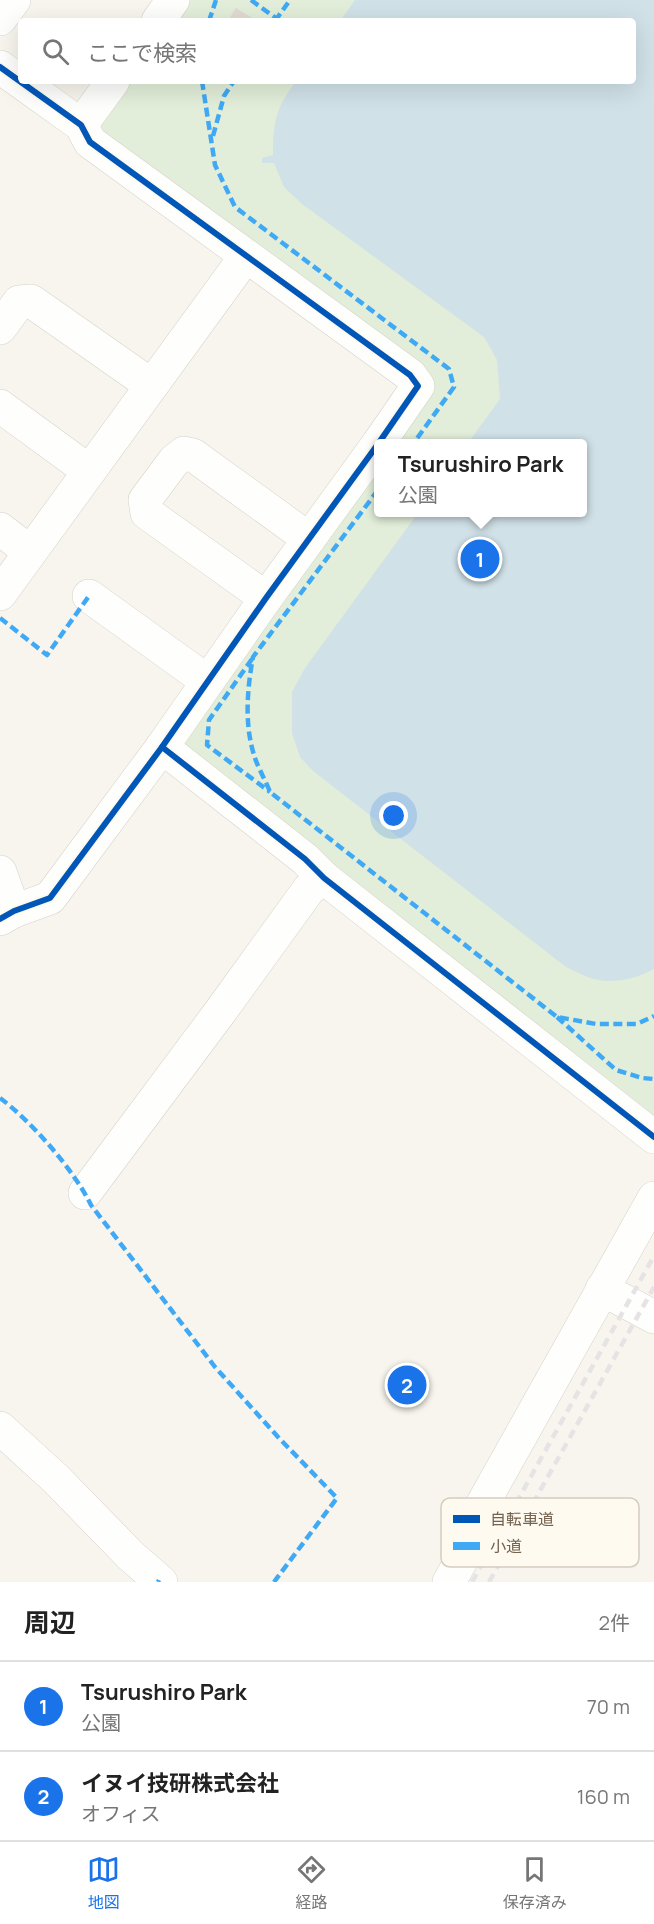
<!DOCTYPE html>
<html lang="ja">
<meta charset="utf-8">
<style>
body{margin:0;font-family:Manrope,"Noto Sans JP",sans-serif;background:#f2f2f2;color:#222}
.you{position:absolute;left:394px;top:816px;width:21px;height:21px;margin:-15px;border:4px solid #fff;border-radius:50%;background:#1a73e8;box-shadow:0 0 0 9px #1a73e833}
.badge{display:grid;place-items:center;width:39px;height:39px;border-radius:50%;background:#1a73e8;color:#fff;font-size:20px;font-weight:700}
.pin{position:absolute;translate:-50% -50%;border:3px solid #fff;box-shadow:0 2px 6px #0006}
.popup{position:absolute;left:374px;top:439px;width:213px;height:78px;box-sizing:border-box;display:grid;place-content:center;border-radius:6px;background:#fff;filter:drop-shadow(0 2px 4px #0005);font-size:20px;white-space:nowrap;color:#767676}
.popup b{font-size:22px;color:#222}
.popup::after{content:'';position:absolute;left:50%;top:100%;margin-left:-12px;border:12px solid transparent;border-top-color:#fff}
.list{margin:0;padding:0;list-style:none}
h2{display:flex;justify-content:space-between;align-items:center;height:78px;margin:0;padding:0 24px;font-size:26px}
h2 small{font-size:20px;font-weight:400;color:#767676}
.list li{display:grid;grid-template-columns:39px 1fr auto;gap:18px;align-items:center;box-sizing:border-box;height:90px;padding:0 24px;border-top:2px solid #e0e0e0}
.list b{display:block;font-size:22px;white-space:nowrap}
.list p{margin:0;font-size:20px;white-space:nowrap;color:#767676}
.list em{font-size:20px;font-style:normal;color:#767676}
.icon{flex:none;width:33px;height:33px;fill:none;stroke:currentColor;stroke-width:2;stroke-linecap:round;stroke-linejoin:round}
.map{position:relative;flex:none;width:654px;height:1582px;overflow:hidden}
.search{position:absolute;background:#fff;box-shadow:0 6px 24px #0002;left:18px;right:18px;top:18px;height:66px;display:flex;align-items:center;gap:15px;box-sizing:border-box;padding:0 21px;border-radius:6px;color:#767676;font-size:22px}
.sheet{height:258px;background:#fff}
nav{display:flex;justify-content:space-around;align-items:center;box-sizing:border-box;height:84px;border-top:2px solid #e0e0e0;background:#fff;font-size:16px;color:#767676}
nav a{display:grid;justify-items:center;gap:3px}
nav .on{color:#1a73e8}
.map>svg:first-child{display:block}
.green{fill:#e2eed9}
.water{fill:#d0e1e7}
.building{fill:#e1dbd2;stroke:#e0dad0;stroke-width:1.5}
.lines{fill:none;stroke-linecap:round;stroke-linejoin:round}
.minor-casing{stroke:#d7d2cb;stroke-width:34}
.minor{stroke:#fefefc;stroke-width:33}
.rail{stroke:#e6e3e5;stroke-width:4.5;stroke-dasharray:9 6;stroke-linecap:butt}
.quiet{stroke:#3fa9f5;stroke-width:4.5;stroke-dasharray:9 4.5;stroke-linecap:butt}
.cycleway-casing{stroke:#fefaf0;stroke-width:10}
.cycleway{stroke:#0057b8;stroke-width:6}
.key{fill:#fefaf0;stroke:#d5ccbf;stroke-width:1.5}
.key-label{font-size:16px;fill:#74614e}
</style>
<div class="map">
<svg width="654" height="1582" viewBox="0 0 654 1582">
<rect width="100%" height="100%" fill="#f7f5ed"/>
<polygon class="green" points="188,0 654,0 654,1118 180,747 378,457 378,512 582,512 582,444 388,443 432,382 95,127 129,81 633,81 633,21 172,21"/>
<path class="water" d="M355,0H654V969C636,979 614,984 593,979C584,976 575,971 566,967L313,771L300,757L292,733V692L305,668L418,513L582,512V444L468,443L500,399L497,360L484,337L302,204L284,187L274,163H262V158L273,155C273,121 276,108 296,81H633V21H340Z"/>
<polygon class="building" points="236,9 254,20 254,21 229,21"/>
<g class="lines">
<g class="minor-casing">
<g id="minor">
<polyline points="0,19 14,0"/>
<polyline points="158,21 173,0"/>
<polyline points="0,67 81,125 90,142 410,375 418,386 378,444"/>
<polyline points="81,125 113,81"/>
<polyline points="0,328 19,302 31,301 151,385"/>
<polyline points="0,406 89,471"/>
<polyline points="0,529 30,552"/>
<polyline points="0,594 246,256"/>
<polyline points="89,596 207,681"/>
<polyline points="266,598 147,513 145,500 174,461 184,453 193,455 309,539"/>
<polyline points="162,747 305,859 324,878 654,1137"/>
<polyline points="0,872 14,911"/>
<polyline points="0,919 14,911 50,898 162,747 266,598 378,444"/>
<polyline points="85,1193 220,1012 309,889 324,878"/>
<polyline points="602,1289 654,1317"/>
<polyline points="0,1428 56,1479 131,1556 161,1582"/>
<polyline points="449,1582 467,1550 478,1512 654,1198"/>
</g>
</g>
<use href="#minor" class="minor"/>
<g class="rail">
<polyline points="472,1582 654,1256"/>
<polyline points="489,1582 654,1287"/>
</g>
<g class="quiet">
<polyline points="251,0 277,19"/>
<polyline points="209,21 216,0"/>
<polyline points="275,21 290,0"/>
<polyline points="202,81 215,165 235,207 449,369 454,387 413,444"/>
<polyline points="213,136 224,96 234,81"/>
<path d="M378,490L253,657C247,690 244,726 255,758C259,770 266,781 270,792L557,1017L596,1024H637L654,1016"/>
<polyline points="0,618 47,655 89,596"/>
<polyline points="252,659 209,720 207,745 270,792"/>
<polyline points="557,1017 616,1070 642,1078 654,1079"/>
<path d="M0,1098C31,1121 74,1170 91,1205L215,1367L278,1437L337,1498L274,1582"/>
<polyline points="158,1582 159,1580"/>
</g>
<g class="cycleway-casing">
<g id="cycleway">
<polyline points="0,67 81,125 90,142 410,375 418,386 378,444"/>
<polyline points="162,747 305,859 324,878 654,1137"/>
<polyline points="0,919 14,911 50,898 162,747 266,598 378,444"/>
</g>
</g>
<use href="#cycleway" class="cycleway"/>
</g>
<rect x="441" y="1498" width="198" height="69" rx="9" class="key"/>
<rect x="453" y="1515" width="27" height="8" fill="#0057b8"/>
<rect x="453" y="1542" width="27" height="8" fill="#3fa9f5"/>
<g class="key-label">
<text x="490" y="1525">自転車道</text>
<text x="490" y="1552">小道</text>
</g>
</svg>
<div class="you"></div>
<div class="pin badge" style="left:480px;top:559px">1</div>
<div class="popup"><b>Tsurushiro Park</b>公園</div>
<div class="pin badge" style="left:407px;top:1385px">2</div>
<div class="search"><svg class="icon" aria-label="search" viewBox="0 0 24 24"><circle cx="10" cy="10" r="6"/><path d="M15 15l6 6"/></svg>ここで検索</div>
</div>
<section class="sheet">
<h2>周辺<small>2件</small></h2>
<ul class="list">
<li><span class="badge">1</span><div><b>Tsurushiro Park</b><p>公園</p></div><em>70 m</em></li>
<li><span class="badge">2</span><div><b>イヌイ技研株式会社</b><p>オフィス</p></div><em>160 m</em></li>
</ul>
</section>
<nav>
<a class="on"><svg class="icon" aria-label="map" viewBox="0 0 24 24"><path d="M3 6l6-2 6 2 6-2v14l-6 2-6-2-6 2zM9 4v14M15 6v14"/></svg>地図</a>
<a><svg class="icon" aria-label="directions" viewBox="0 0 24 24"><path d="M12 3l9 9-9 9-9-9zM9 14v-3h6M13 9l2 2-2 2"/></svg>経路</a>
<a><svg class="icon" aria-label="saved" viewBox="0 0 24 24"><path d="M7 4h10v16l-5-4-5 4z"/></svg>保存済み</a>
</nav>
